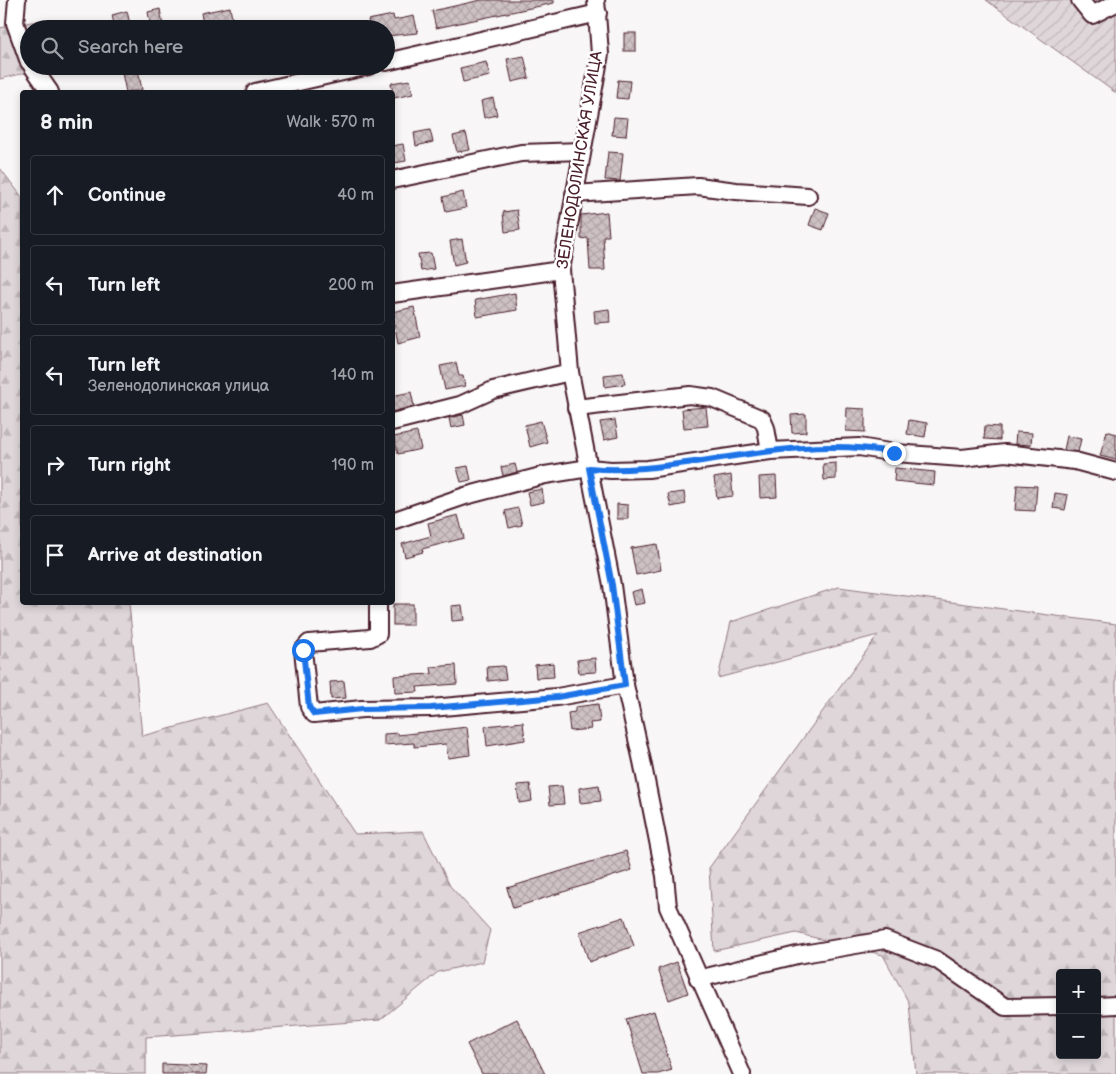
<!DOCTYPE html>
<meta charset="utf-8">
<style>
body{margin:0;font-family:"Balsamiq Sans",sans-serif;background:#242831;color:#f1f3f6}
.controls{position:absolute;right:15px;bottom:15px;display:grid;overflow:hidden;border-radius:5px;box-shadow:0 2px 8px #0003}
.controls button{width:45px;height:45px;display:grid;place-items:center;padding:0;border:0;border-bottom:1px solid #363941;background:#171b24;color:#f1f3f6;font:25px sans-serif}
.stop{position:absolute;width:15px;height:15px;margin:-11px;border:4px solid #1a73e8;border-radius:50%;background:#fff}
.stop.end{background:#1a73e8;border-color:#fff;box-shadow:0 1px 5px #0008}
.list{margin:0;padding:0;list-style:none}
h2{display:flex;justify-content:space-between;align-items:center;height:65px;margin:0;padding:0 20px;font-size:21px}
h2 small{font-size:16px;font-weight:400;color:#9ea1a6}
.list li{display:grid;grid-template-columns:32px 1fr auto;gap:15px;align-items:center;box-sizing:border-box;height:80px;margin:0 10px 10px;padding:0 10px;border:1px solid #363941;border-radius:5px}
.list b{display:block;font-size:19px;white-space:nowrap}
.list p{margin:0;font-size:16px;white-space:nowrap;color:#9ea1a6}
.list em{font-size:16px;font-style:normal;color:#9ea1a6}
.icon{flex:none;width:28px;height:28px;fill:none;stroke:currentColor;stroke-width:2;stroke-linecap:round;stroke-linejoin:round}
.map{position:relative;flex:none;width:1116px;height:1074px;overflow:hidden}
.search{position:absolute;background:#171b24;box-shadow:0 2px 8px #0003;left:20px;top:20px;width:375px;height:55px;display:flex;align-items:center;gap:12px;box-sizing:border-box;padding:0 18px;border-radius:28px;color:#9ea1a6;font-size:19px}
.panel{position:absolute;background:#171b24;box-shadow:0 2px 8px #0003;left:20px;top:90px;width:375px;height:515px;border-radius:5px}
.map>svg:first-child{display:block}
.forest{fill:url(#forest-firs);stroke:#947a82;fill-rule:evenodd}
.garden{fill:url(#garden-furrows);stroke:#947a82}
.building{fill:url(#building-cross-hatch);stroke:#4a1f2b}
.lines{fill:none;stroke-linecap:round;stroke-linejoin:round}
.minor-casing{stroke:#4a1f2b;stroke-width:20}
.minor{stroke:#fff;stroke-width:16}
.route{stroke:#1a73e8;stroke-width:6}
.labels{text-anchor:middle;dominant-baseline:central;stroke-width:5;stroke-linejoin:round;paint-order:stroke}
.street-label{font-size:16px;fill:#4a1f2b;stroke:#fff}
</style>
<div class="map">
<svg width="1116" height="1074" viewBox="0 0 1116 1074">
<defs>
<pattern id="forest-firs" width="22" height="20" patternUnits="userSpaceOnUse" patternTransform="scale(1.25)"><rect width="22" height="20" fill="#ded6d9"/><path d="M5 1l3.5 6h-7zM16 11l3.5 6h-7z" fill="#c0b7ba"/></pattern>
<pattern id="garden-furrows" width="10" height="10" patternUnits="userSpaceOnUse" patternTransform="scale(1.25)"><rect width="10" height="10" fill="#ded6d9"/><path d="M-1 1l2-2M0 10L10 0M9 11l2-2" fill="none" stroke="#c0b7ba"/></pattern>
<pattern id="building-cross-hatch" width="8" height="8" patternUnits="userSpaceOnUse" patternTransform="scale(1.25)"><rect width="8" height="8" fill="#cdc1c4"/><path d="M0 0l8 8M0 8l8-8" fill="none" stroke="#b2a5a9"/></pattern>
</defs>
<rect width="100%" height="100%" fill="#f8f6f7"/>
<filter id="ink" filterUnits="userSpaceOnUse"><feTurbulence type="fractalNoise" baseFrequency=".02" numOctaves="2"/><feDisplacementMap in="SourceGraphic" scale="10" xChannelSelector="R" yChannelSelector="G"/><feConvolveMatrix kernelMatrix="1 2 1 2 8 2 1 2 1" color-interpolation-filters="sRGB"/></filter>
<g filter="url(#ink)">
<g class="forest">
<polygon points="42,20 42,29 29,29 29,66 46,66 46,68 0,79 0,28"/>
<polygon points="0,168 22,197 22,602 129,603 142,736 268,703 355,834 423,831 450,886 490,930 482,962 438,972 380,1020 146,1037 146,1074 0,1074"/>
<path d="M839,587L1116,624V1074H916L909,1003L883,955L796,933L714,951L709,868L878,635L718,678L731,622ZM1060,973H1097V1055H1060Z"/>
</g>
<polygon class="garden" points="986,0 1116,0 1116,93"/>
<g class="building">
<polygon points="481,0 554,0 554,3 436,28 432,11"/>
<polygon points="230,7 233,25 204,29 201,13"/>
<polygon points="160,9 163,26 151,28 148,12"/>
<polygon points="127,11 131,29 115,29 112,15"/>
<polygon points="393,15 394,20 414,16 418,33 386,36 386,29 370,29 368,20"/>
<rect x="624" y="33" width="12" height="18"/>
<polygon points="524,56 529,78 512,82 507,59"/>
<polygon points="486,62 490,76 463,82 460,68"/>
<polygon points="138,70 142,90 126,92 122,73"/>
<polygon points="410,80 413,94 394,98 391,83"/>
<polygon points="618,80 630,81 628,99 616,98"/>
<polygon points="493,98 497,115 484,118 481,101"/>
<polygon points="614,117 628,118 626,136 612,135"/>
<polygon points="430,130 433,142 416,146 414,133"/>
<polygon points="466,133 470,150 457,152 453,136"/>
<polygon points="403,144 406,161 394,163 392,146"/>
<polygon points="608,152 623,153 620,181 605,180"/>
<polygon points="463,192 466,208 446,212 443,197"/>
<polygon points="815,208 829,213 823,230 809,225"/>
<polygon points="517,210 520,230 505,232 503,212"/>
<polygon points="607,212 609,236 603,236 605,270 590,270 588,238 581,239 581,215"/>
<polygon points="462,239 466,262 454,265 450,241"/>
<polygon points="431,253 434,269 421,271 418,254"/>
<polygon points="515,293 517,310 477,317 475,300"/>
<polygon points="414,307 420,337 398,343 392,312"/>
<polygon points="609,309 610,322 595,323 594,311"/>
<polygon points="456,363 459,376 463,376 465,386 445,390 440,366"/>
<polygon points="623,373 625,384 605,387 604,375"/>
<polygon points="411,392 414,406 392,412 392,396"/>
<polygon points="706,407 708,426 684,428 682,409"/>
<polygon points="847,408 865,409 865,432 846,431"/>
<polygon points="806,414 806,432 792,433 791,415"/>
<polygon points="463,415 465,425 451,428 449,418"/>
<polygon points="615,420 618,437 604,440 600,422"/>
<polygon points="909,420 927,423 925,437 907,434"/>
<polygon points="541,421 547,442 530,447 525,425"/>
<polygon points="985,426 1000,427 1000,440 984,439"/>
<polygon points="1107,431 1116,434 1116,460 1100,456"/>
<polygon points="417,432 421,449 398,454 394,437"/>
<polygon points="1016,432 1032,433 1031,445 1015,444"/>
<polygon points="1067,436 1081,439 1078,452 1064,450"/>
<polygon points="836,463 836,479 824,480 823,464"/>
<polygon points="515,464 517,472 503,476 501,467"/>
<polygon points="468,466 471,480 461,482 457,468"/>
<polygon points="895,468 935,472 934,485 894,481"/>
<polygon points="731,475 733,496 717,498 714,478"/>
<polygon points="776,476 777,497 760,498 759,477"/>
<polygon points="1017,485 1037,486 1035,511 1015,510"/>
<polygon points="542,489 544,502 530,505 527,492"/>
<polygon points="684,492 686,504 671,507 668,494"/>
<polygon points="1055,493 1068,495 1065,510 1053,508"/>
<polygon points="617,504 628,505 628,519 617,519"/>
<polygon points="518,508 522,525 509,528 505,511"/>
<polygon points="458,515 464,538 422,549 423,552 405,557 402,544 431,536 428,523"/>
<polygon points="657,544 661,570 636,575 631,548"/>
<polygon points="642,589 645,603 634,605 631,592"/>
<rect x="393" y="604" width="20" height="21"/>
<polygon points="462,605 464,620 452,621 451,606"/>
<polygon points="595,658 596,672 579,673 577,660"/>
<polygon points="553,663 554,677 536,678 535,665"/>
<polygon points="456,665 457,684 417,687 418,692 395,693 394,676 432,674 431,667"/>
<polygon points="504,666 506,679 488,681 487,667"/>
<polygon points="344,681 346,698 331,699 330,682"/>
<polygon points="598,704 600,722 590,723 591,729 570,731 568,713 575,712 575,707"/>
<polygon points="523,722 525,740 487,746 485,726"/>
<polygon points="467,727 470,755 448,758 446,744 414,747 414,743 384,745 384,734 398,733 398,735"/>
<polygon points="530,784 532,801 519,803 517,785"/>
<polygon points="599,785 601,801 580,803 579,788"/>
<polygon points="562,786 564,804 550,805 548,787"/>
<polygon points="626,851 632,870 513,908 507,888"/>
<polygon points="624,917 634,946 589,962 579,932"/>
<polygon points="677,962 688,993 669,1000 658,969"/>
<polygon points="654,1011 672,1070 658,1074 643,1074 626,1019"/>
<polygon points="517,1019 545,1074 482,1074 467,1044"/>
<polygon points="162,1064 207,1066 206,1074 162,1074"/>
</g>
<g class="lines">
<g class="minor-casing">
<g id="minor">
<polyline points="17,0 15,23 29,62"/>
<polyline points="596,0 600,54 561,270 570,372 612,585 625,685 642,761 665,876 668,907 742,1074"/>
<polyline points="1080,0 1092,15 1116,3"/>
<polyline points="386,62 598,13"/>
<polyline points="32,66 50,92"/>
<polyline points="255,92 369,66"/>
<polyline points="392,180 521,153 582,151"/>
<polyline points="574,194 698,186 736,191 808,196"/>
<polyline points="392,294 561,270"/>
<polyline points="576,408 690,395 712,398 762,419 766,428 770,451"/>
<polyline points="392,422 460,405 493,390 570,372"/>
<polyline points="392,521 465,496 545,475 589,468 611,470 648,469 770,451 859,447 895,453 962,458 1005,453 1075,461 1116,472"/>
<polyline points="378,605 378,634 370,638 309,643 303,650 309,707 314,714 362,709 431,708 557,697 625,685"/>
<polyline points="698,979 797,955 885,940 937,960 1005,1007 1060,1006"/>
<polyline points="1097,1006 1116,1005"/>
</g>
</g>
<use href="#minor" class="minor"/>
</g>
</g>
<g class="lines" filter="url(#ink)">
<path class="route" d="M303,650L309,707L314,714L362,709L431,708L557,697L625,685L612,585L589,468C627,472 664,466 702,461C765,451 832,440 894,453"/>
</g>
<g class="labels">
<g class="street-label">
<text transform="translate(580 160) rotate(-81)">ЗЕЛЕНОДОЛИНСКАЯ УЛИЦА</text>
</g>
</g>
</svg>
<div class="controls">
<button>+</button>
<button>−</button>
</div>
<div class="stop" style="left:303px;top:650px"></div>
<div class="stop end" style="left:894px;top:453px"></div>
<div class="search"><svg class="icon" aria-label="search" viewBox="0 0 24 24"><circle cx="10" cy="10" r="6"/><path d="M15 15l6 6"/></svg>Search here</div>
<section class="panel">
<h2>8 min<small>Walk · 570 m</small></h2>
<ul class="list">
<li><svg class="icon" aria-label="ahead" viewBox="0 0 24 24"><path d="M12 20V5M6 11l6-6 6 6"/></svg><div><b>Continue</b></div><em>40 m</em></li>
<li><svg class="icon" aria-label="left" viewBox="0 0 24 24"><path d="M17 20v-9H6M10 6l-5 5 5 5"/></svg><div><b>Turn left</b></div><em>200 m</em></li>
<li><svg class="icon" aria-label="left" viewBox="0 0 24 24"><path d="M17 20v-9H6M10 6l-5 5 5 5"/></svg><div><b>Turn left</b><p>Зеленодолинская улица</p></div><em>140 m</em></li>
<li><svg class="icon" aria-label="right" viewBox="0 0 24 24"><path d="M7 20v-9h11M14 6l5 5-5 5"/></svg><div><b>Turn right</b></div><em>190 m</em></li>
<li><svg class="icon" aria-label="arrive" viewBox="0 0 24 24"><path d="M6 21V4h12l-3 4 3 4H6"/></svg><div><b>Arrive at destination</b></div></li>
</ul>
</section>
</div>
